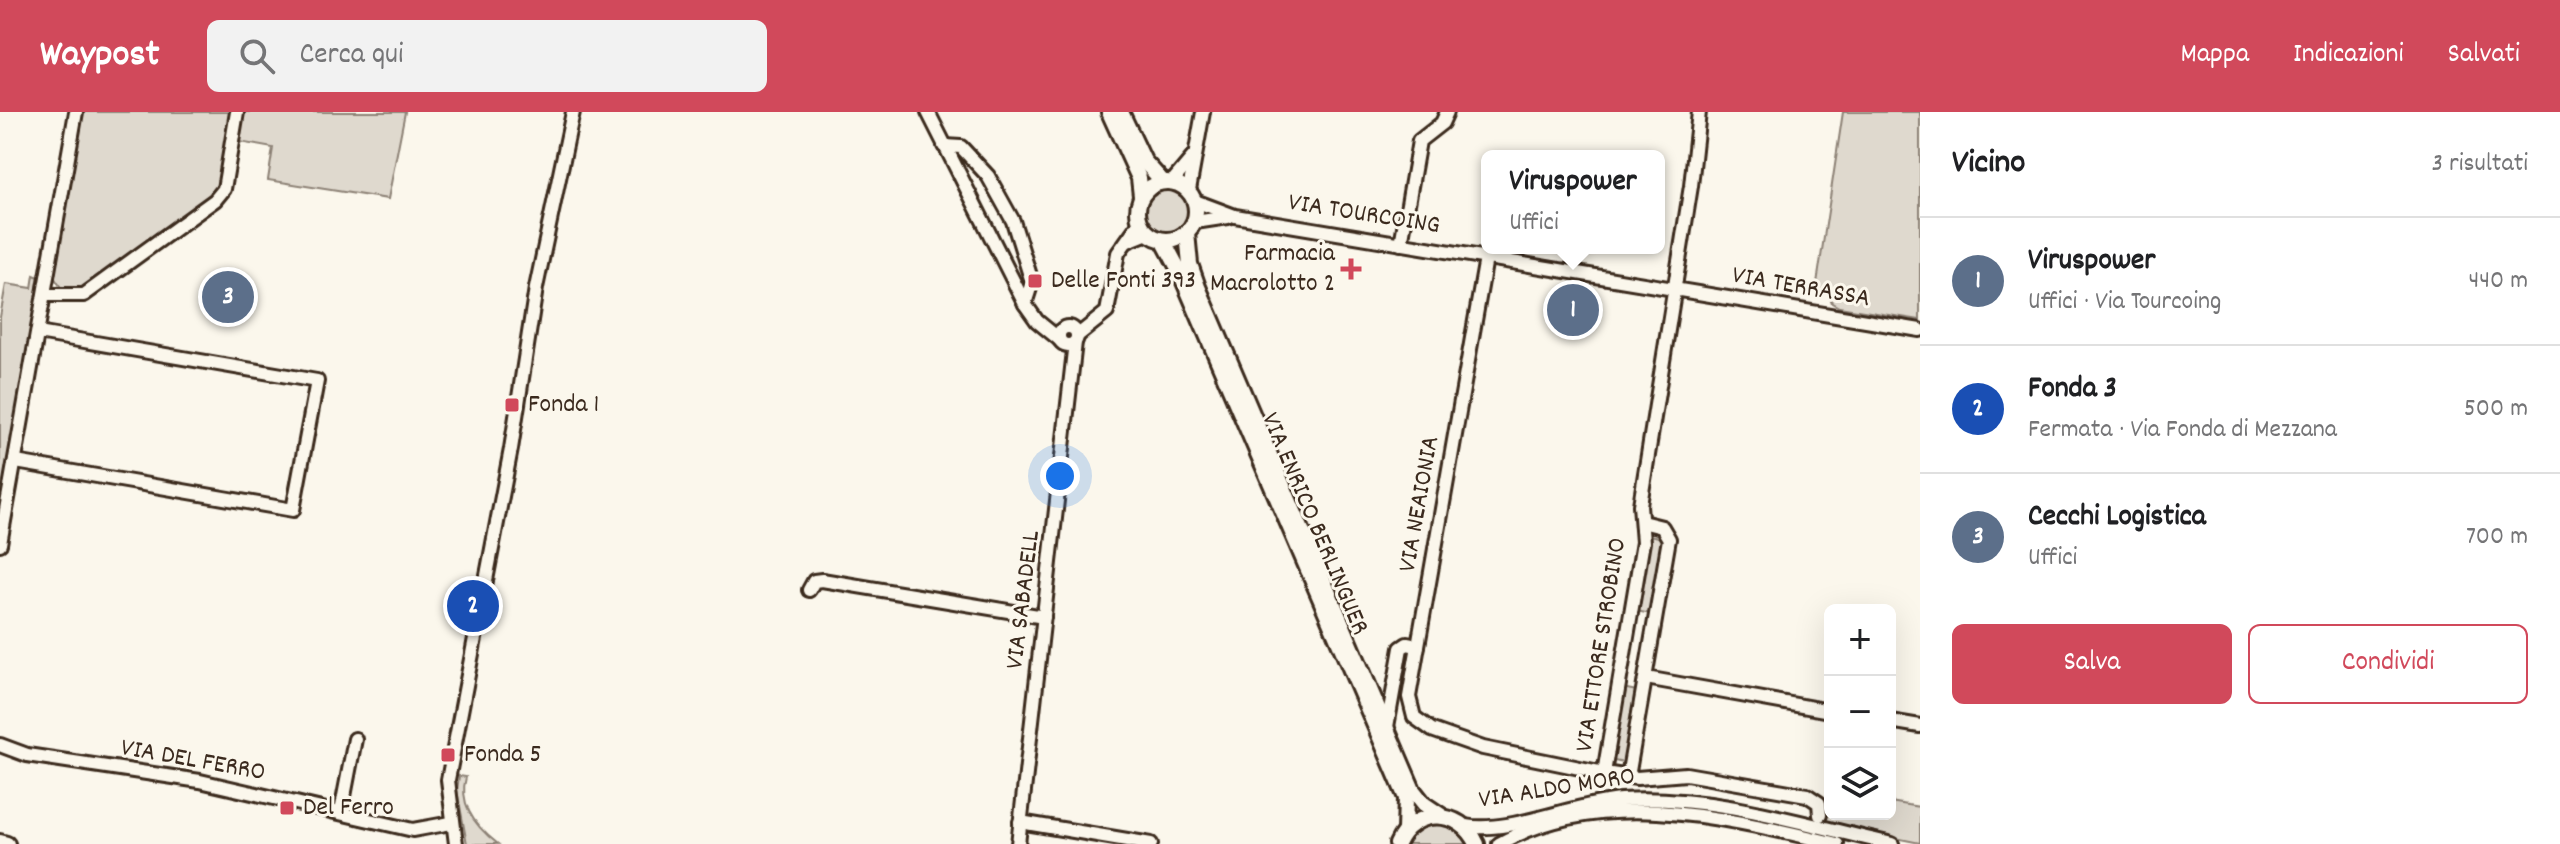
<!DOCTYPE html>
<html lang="it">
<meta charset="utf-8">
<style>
body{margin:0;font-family:Dekko,sans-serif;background:#f2f2f2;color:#202124}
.controls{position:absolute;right:24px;bottom:24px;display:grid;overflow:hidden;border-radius:12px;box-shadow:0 8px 32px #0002}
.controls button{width:72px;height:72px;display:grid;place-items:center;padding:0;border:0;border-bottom:2px solid #e0e0e0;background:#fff;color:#202124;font:40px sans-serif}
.you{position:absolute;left:1060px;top:364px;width:28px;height:28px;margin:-20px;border:6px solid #fff;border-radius:50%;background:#1a73e8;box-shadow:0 0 0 12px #1a73e833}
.badge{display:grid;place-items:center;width:52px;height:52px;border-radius:50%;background:#d1495b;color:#fff;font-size:26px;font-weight:700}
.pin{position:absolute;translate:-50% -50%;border:4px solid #fff;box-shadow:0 2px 8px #0006}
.popup{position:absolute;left:1481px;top:38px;width:184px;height:104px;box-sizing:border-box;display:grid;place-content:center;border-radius:12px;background:#fff;filter:drop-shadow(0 2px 6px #0005);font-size:26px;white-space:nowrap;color:#757577}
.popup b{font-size:30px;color:#202124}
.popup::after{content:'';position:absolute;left:50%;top:100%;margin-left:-16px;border:16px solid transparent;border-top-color:#fff}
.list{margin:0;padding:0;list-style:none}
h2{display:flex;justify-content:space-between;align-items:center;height:104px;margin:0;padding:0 32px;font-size:34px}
h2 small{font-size:26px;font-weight:400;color:#757577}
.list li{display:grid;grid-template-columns:52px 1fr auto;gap:24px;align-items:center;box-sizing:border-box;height:128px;padding:0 32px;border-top:2px solid #e0e0e0}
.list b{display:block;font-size:30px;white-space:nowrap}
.list p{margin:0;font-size:26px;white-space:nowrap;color:#757577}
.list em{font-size:26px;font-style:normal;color:#757577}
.actions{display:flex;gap:16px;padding:24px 32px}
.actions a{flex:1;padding:18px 0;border:2px solid #d1495b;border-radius:12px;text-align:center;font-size:28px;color:#d1495b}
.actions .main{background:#d1495b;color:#fff}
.icon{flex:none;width:44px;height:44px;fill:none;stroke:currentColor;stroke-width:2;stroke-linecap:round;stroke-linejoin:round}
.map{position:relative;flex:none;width:1920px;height:732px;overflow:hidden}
header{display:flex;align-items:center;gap:48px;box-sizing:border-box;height:112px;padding:0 40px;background:#d1495b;color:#fff}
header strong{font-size:38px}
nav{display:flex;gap:44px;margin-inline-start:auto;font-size:28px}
.search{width:560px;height:72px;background:#f2f2f2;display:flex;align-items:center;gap:20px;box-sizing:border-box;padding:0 28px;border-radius:12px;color:#757577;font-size:30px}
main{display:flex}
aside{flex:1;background:#fff}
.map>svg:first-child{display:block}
.green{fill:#dfd9ce;stroke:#8d8276;stroke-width:2}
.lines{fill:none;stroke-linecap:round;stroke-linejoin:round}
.minor-casing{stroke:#3b2a1e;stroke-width:18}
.major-casing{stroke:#3b2a1e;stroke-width:20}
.minor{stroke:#fbf7ec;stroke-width:12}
.major{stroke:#fbf7ec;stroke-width:14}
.poi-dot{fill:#d1495b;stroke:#fbf7ec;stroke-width:3}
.labels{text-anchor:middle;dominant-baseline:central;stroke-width:6;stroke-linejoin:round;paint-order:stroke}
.street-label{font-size:26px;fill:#3b2a1e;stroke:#fbf7ec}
.poi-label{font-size:26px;fill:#3b2a1e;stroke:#fbf7ec;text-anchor:start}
</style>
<header>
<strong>Waypost</strong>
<div class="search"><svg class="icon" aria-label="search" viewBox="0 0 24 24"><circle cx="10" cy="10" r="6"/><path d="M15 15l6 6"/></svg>Cerca qui</div>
<nav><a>Mappa</a><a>Indicazioni</a><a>Salvati</a></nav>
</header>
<main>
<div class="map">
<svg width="1920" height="732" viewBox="0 0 1920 732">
<rect width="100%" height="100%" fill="#fbf7ec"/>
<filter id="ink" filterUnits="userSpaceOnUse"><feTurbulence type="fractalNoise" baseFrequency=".0125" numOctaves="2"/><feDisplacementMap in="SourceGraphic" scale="16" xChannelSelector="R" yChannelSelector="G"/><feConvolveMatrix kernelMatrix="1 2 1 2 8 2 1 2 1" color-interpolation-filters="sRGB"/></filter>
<g filter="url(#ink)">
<g class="green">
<polygon points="82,0 233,0 215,81 80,180 64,180 54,165"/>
<polygon points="244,0 405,0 388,87 268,68 273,36 239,30"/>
<polygon points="1843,0 1920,0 1920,208 1839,195 1832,191 1829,181 1816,178"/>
<circle cx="1167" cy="99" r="23"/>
<polygon points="34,163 39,165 0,396 0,205 6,172 32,176"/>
<polygon points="1649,423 1664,426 1651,502 1636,499"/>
<polygon points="1622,576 1637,579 1624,651 1609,648"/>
<path d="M459,664L466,665C458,693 477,716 498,732H467L457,678Z"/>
<polygon points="1830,682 1830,702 1890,702 1890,690 1920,695 1920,731 1842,715 1826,708"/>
<polygon points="1436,710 1459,718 1470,732 1404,732 1413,720"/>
</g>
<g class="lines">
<g class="minor-casing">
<g id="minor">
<polyline points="928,0 1025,192 1037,209 1059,227"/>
<polyline points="944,34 961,35 988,64 1013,109 1032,170 1025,192"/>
<polyline points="1172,70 1193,45"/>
<polyline points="1189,78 1203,0"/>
<polyline points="1195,89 1235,104 1920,218"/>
<polyline points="1195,110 1228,105"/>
<polyline points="1128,129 1148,121"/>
<polyline points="1401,132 1419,29 1442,11 1447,0"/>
<polyline points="1486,146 1409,585 1414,605 1432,618 1483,636 1604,661 1637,666 1686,662 1807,683 1819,691 1820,703"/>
<polyline points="46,183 84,183 215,88 224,77 237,0"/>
<circle cx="1068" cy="224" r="9"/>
<polyline points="1077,224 1107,200 1118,141 1140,110"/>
<polyline points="16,350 293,398 317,269 38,221"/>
<polyline points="0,432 76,0"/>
<polyline points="809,478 814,469 822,468 1044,505"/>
<polyline points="1646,566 1830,599"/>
<polyline points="1890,609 1920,614"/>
<polyline points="1387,615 1401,536 1407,532 1418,534"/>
<polyline points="0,633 27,643 200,669 413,718 451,711"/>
<polyline points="1604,661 1643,430 1640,393 1691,74 1699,0"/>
<polyline points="1628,665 1669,427 1662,415 1642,410"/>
<polyline points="341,700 355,627"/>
<polyline points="1020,710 1151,732"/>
<path d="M1465,714C1510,722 1571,692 1621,688C1712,682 1803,712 1892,732"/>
<polyline points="456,732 448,668 511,337 536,176 573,0"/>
<polyline points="1018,732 1075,230"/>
<path d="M1499,732C1603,673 1729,707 1837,732"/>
</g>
</g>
<g class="major-casing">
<g id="major">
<polyline points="1109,0 1139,66 1141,84"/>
<polyline points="1121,0 1144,49 1163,70"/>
<circle cx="1167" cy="99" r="29"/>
<polyline points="1187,121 1190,152 1198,175 1413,678 1424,692 1442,704"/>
<polyline points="1163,128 1179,158 1406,686 1405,719"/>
<polyline points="0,730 7,732"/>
<path d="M1397,732C1413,695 1461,696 1477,732"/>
</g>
</g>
<use href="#minor" class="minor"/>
<use href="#major" class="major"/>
</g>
</g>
<g class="poi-dot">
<path d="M1347 145h8v8h8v8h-8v8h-8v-8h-8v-8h8z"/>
<rect x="1027" y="161" width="16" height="16" rx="4"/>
<rect x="504" y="285" width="16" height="16" rx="4"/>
<rect x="440" y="635" width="16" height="16" rx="4"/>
<rect x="279" y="688" width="16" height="16" rx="4"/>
</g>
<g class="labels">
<g class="street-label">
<text transform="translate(1364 103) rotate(9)">VIA TOURCOING</text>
<text transform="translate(1801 176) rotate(10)">VIA TERRASSA</text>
<text transform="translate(1420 392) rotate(-80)">VIA NEAIONIA</text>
<text transform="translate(1314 412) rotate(67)">VIA ENRICO BERLINGUER</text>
<text transform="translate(1024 488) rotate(-83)">VIA SABADELL</text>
<text transform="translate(1602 533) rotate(-81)">VIA ETTORE STROBINO</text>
<text transform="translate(193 649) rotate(10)">VIA DEL FERRO</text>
<text transform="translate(1557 677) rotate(-9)">VIA ALDO MORO</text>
</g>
<g class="poi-label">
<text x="1335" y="142" text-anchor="end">Farmacia<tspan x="1335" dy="30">Macrolotto 2</tspan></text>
<text x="1051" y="169">Delle Fonti 393</text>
<text x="528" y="293">Fonda 1</text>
<text x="464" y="643">Fonda 5</text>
<text x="303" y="696">Del Ferro</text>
</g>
</g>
</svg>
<div class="controls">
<button>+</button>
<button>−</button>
<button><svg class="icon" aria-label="layers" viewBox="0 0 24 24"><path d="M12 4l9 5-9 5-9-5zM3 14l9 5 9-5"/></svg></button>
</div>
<div class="you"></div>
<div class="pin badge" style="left:1573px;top:198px;background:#5c6f8a">1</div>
<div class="popup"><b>Viruspower</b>Uffici</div>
<div class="pin badge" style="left:473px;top:494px;background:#1a4fb4">2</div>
<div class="pin badge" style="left:228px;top:185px;background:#5c6f8a">3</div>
</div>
<aside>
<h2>Vicino<small>3 risultati</small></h2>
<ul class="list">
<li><span class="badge" style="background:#5c6f8a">1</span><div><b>Viruspower</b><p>Uffici · Via Tourcoing</p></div><em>440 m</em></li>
<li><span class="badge" style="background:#1a4fb4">2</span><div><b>Fonda 3</b><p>Fermata · Via Fonda di Mezzana</p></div><em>500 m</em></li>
<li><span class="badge" style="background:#5c6f8a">3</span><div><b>Cecchi Logistica</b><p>Uffici</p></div><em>700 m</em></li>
</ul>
<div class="actions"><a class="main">Salva</a><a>Condividi</a></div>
</aside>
</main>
